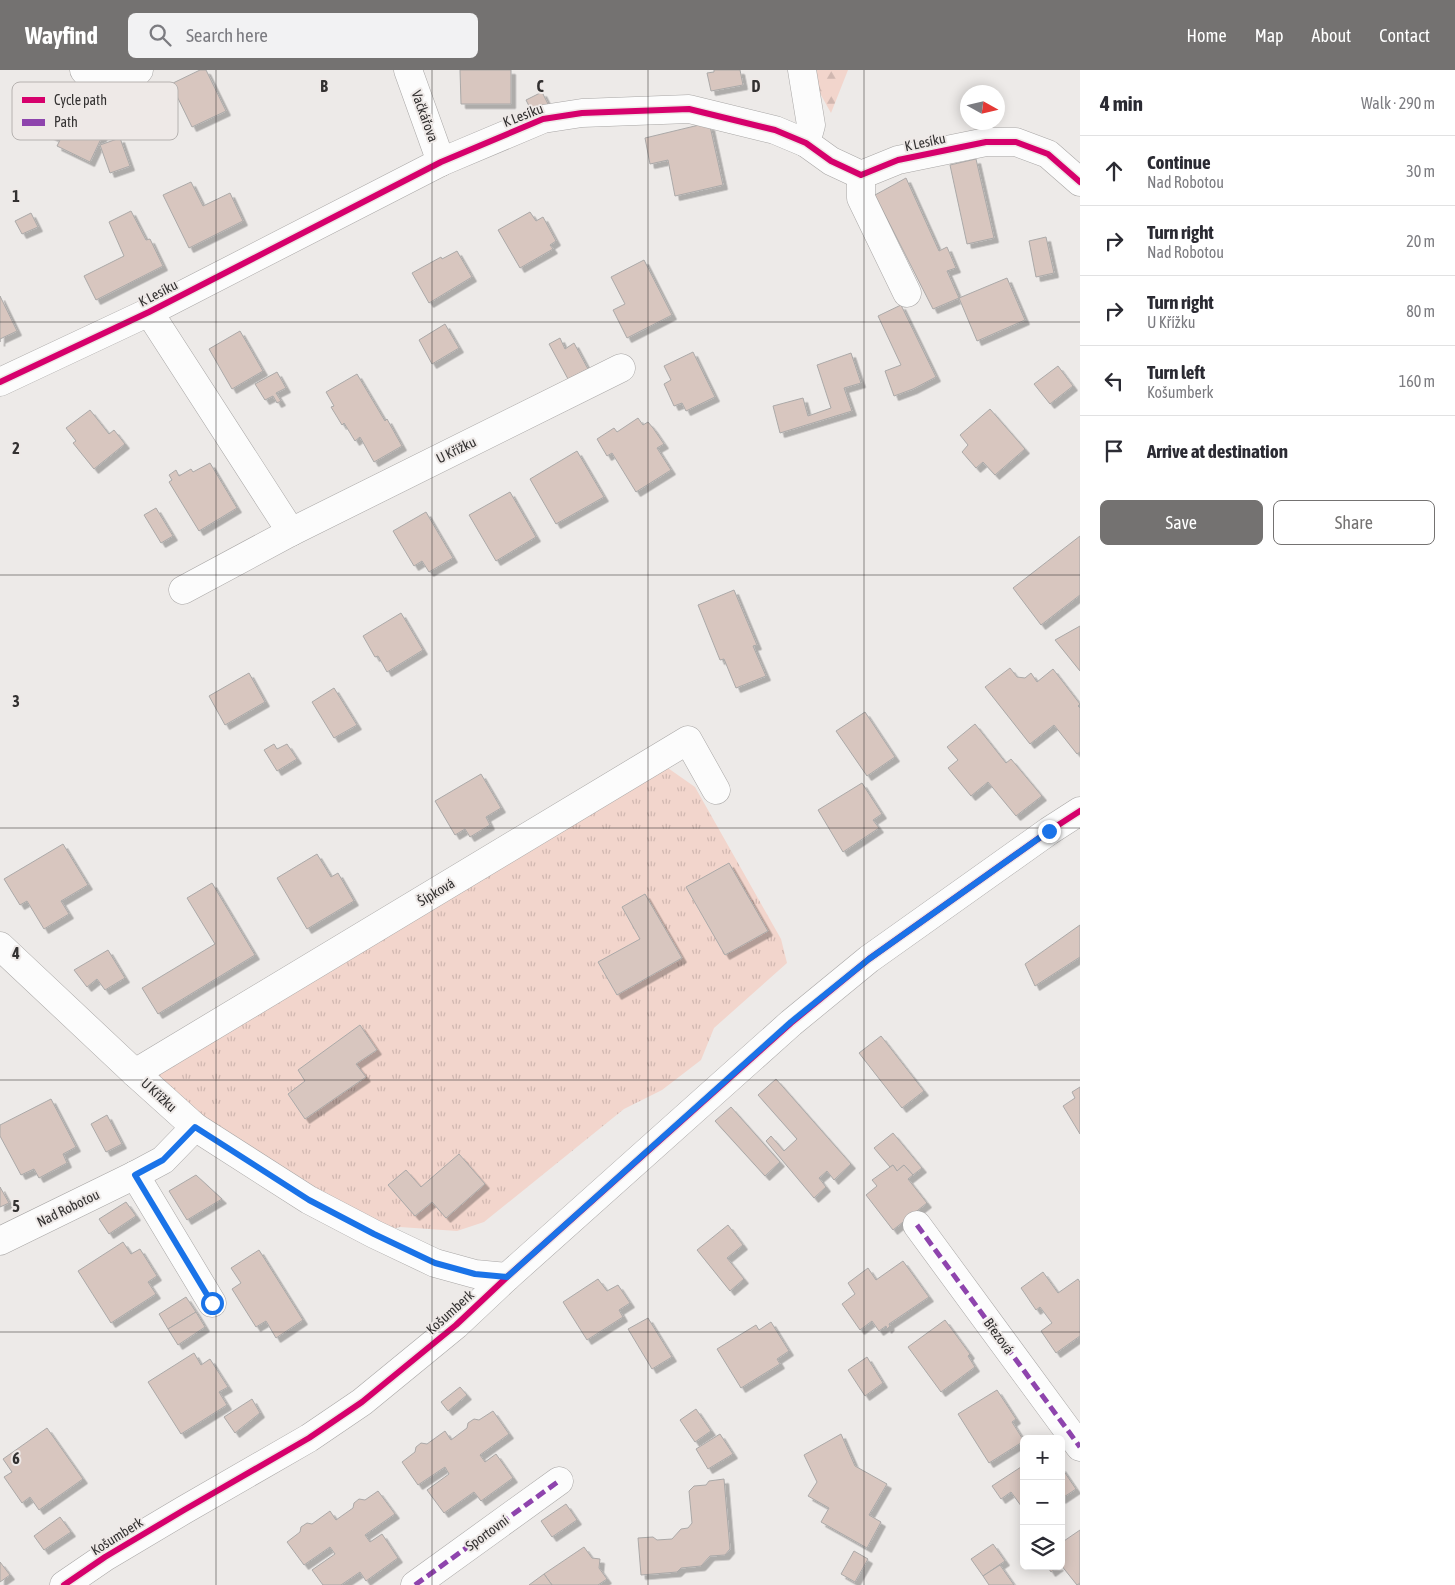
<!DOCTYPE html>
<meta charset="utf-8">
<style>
body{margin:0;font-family:"Asap Condensed",sans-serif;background:#f2f2f3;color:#2b2b33}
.controls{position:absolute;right:15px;bottom:15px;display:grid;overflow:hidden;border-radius:8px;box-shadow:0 2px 12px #0003}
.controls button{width:45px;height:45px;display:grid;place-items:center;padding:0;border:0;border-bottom:1px solid #e1e1e2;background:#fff;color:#2b2b33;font:25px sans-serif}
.compass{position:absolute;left:960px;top:15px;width:45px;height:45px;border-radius:50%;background:#fff;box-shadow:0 2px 12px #0003;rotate:98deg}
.stop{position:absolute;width:15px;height:15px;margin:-11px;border:4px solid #1a73e8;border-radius:50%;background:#fff}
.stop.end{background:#1a73e8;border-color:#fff;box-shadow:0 1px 5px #0008}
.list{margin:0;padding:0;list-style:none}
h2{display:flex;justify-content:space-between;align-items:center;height:65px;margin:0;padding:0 20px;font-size:21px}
h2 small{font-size:16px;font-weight:400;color:#7c7c81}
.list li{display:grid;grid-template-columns:32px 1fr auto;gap:15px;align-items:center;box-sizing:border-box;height:70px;padding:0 20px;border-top:1px solid #e1e1e2}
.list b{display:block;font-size:19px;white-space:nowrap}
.list p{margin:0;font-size:16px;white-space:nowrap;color:#7c7c81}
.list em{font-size:16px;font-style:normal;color:#7c7c81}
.actions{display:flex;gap:10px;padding:15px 20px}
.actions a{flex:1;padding:11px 0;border:1px solid #747271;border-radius:8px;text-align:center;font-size:18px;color:#747271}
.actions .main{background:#747271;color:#fff}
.icon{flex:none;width:28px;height:28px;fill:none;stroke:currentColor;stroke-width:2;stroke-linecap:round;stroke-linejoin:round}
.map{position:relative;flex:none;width:1080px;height:1515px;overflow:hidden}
header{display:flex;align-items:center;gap:30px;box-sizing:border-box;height:70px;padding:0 25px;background:#747271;color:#fff}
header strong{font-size:24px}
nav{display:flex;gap:28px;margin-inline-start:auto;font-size:18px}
.search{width:350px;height:45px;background:#f2f2f3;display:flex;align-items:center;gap:12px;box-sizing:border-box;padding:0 18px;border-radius:8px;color:#7c7c81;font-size:19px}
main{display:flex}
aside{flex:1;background:#fff}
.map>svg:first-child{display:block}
.grass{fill:url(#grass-tufts)}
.forest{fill:url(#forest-firs)}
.building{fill:#d8c6bf;stroke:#aba9a8;filter:url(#shadow)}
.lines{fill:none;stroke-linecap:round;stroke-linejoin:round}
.minor-casing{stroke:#a8a6a5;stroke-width:29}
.minor{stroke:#fcfcfc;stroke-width:28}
.quiet{stroke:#8e44ad;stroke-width:5;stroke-dasharray:10 5;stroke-linecap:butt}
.cycleway-casing{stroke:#eee9e7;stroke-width:9}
.cycleway{stroke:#d6006c;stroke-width:6}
.route{stroke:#1a73e8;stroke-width:6}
.grid{fill:none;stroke:#333131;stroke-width:1;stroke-opacity:0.55}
.labels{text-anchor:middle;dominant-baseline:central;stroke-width:4;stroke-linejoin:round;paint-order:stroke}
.street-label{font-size:14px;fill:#333131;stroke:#eee9e7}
.key{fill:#eee9e7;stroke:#b6b2b0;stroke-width:1}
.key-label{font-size:14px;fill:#333131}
.grid-label{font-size:16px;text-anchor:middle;font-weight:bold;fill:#333131;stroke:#eee9e7;stroke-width:4;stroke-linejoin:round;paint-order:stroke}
</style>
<header>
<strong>Wayfind</strong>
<div class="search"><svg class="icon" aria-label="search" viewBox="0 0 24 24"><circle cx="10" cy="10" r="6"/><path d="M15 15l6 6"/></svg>Search here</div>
<nav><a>Home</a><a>Map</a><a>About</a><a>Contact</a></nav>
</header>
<main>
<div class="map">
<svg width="1080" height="1515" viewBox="0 0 1080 1515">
<defs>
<pattern id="grass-tufts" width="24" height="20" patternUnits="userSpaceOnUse" patternTransform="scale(1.25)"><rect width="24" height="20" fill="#f2d5cc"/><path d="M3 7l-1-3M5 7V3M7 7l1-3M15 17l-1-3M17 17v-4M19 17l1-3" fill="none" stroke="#d0b7b0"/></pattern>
<pattern id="forest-firs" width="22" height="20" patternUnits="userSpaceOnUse" patternTransform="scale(1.25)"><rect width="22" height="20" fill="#f2d5cc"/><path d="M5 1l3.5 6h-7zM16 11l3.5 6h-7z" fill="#d0b7b0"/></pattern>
<filter id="shadow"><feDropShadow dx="4.5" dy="4.5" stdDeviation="0" flood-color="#0004"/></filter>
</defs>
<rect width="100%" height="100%" fill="#edeae8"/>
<polygon class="grass" points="655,689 695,717 781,869 787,893 714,958 701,990 662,1020 624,1039 484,1152 457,1161 400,1157 374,1164 135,1003"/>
<polygon class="forest" points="807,0 848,0 831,43"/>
<g class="building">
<polygon points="200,0 206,0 226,41 192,57 171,14"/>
<polygon points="460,0 511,0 511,34 461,34"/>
<polygon points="714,0 740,0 743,15 711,21 707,3 714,2"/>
<polygon points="542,22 551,40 535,48 526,30"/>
<polygon points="52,29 107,56 90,92 57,76 60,70 38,59"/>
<polygon points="699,55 710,56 723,115 675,126 668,90 650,94 645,68"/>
<polygon points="120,68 130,96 110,103 100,75"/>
<polygon points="976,89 994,168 967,174 950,95"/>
<polygon points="906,108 939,181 947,177 956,198 947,201 959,228 933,239 875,125"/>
<polygon points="191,112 203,136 230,123 243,151 189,178 163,125"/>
<polygon points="131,141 146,170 150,169 163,196 96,230 84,206 124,186 109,152"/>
<polygon points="530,142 536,151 543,147 556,171 550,175 553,179 520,198 498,160"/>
<polygon points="31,143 38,157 22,164 15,151"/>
<polygon points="1046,167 1054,203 1036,207 1029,171"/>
<polygon points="457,181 472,207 429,233 412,203 441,187 442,189"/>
<polygon points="644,190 672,245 627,268 613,240 625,234 611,207"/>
<polygon points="1007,208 1025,250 977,271 959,228"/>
<polygon points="0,226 17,261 0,269 0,272"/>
<polygon points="901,235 936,307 913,319 894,326 885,301 901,295 878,246"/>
<polygon points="445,254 459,278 432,294 419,270"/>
<polygon points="240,261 263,301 232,319 209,279"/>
<polygon points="560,268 565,279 574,273 588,299 568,309 549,274"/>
<polygon points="693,282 715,327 686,341 682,333 674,336 664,314 671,310 664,296"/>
<polygon points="851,283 861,313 844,318 852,341 780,363 773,336 803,328 808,346 831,338 817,295"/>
<polygon points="1058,296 1073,316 1050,334 1034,314"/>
<polygon points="277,302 286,318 276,323 281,331 277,333 273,326 265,330 255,314"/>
<polygon points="357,304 385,351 387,349 402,376 374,392 360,367 355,371 344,353 342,355 331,337 334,336 326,322"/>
<polygon points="990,339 1025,379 995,405 983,392 976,398 962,382 968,375 960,365"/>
<polygon points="90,340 109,364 114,360 125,374 94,399 73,373 76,371 66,358"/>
<polygon points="638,348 643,355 648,352 653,358 664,374 657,378 671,400 636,422 612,383 607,386 597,369 614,358 617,362"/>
<polygon points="577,381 604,427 556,454 530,409"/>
<polygon points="210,393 237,438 199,461 169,412 172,410 169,405 176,400 179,406 191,399 193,402"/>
<polygon points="510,422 536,467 496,491 469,445"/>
<polygon points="156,438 173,466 161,473 144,445"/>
<polygon points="426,442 453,488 429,502 422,491 414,496 393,461"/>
<polygon points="1080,466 1080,525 1041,555 1013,518"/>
<polygon points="734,520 757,575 753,576 766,606 736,618 724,589 720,590 698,535"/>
<polygon points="401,543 423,580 387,602 378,586 375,587 363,566"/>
<polygon points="1080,556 1080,601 1055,570"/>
<polygon points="1010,598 1017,607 1025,608 1031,603 1037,612 1053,599 1080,634 1078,636 1080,638 1080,682 1077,684 1054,655 1030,674 985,617"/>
<polygon points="249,603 265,632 225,655 209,626"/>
<polygon points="334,618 357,655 334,668 312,632"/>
<polygon points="865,642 895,687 867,706 836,661"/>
<polygon points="975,654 1006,693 1011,689 1042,726 1016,746 988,712 971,726 948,698 958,690 947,677"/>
<polygon points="274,674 277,679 287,674 297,689 277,701 264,680"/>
<polygon points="481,704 501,738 486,747 490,755 470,767 465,759 455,765 435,731"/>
<polygon points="862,713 882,744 873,750 879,758 843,782 818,740"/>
<polygon points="63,774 88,815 61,831 69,844 44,859 27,831 20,835 4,809"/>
<polygon points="317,784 331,807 338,803 354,831 307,859 277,808"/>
<polygon points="729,793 768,861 725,885 686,817"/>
<polygon points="212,813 255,885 158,944 142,918 215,874 187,828"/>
<polygon points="645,824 682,888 617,925 598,892 640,869 622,837"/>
<polygon points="1080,855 1080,887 1035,916 1025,894"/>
<polygon points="108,880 125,908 105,920 97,909 87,917 74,900"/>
<polygon points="360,955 377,980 356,994 366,1007 305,1049 288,1024 305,1011 298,1000"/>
<polygon points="881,966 924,1021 902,1038 859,983"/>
<polygon points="776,1009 851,1094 834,1110 827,1101 819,1108 826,1117 814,1128 766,1071 771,1066 784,1081 797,1069 758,1025"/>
<polygon points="1080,1017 1080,1064 1063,1036 1075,1028 1072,1022"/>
<polygon points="51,1029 76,1077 63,1084 67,1093 39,1108 34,1099 21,1105 0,1066 0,1055"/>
<polygon points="731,1037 780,1092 765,1106 715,1051"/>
<polygon points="107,1045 122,1074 106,1082 91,1054"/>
<polygon points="893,1063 922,1098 913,1105 904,1095 897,1101 893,1095 890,1097 874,1078"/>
<polygon points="459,1084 485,1114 446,1148 432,1132 415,1146 388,1115 406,1100 421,1117"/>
<polygon points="893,1095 897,1101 904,1095 913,1105 908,1109 927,1133 893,1160 866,1125 877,1116 872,1110"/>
<polygon points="196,1105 222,1129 187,1150 169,1121"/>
<polygon points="0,1117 9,1133 0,1137"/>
<polygon points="126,1132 136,1146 109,1164 99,1149"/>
<polygon points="728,1155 743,1175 727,1188 744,1209 730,1221 697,1180"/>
<polygon points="123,1172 131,1184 140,1179 157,1206 148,1212 156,1224 111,1253 78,1201"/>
<polygon points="259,1180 303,1250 276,1268 266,1251 256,1257 232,1219 241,1213 231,1198"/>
<polygon points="903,1191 929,1227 889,1254 890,1256 887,1259 886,1256 879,1261 872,1251 860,1260 842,1234 855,1224 848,1213 868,1198 876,1210"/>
<polygon points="1043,1202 1058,1223 1078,1209 1080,1212 1080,1266 1056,1283 1041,1261 1052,1253 1040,1237 1036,1240 1021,1218"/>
<polygon points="598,1209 607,1221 618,1215 630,1233 619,1240 623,1247 587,1270 563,1232"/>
<polygon points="186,1227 196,1242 168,1259 159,1244"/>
<polygon points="196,1242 205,1257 178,1275 168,1259"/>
<polygon points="648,1248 672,1287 652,1299 628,1259"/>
<polygon points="945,1250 970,1284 968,1286 975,1297 941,1322 908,1277"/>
<polygon points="771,1252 789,1281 777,1289 780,1294 741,1318 717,1279 756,1255 759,1260"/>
<polygon points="194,1283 201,1295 210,1289 228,1317 219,1322 227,1335 181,1364 148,1312"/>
<polygon points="867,1287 883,1313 865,1326 848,1300"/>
<polygon points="460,1317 467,1325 448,1341 441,1332"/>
<polygon points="997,1320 1016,1349 1012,1352 1024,1371 989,1393 958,1344"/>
<polygon points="252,1329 260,1343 235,1363 224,1347"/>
<polygon points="696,1339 711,1361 695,1372 680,1350"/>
<polygon points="493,1341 509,1364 480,1385 485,1392 496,1384 513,1408 481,1431 474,1422 444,1443 427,1420 449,1404 445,1397 418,1415 402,1392 415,1382 416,1377 421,1373 427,1374 445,1361 451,1370 467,1358 468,1353 474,1349 479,1350"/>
<polygon points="47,1358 83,1409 39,1440 30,1427 22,1433 4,1407 12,1402 3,1389"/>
<polygon points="720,1364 733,1384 708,1399 696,1379"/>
<polygon points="841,1364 855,1396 887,1414 869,1445 881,1452 867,1478 821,1452 829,1438 808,1426 817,1412 804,1385"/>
<polygon points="1024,1395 1024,1440 1011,1422 1001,1429 992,1416"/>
<polygon points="1061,1397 1076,1419 1061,1429"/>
<polygon points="724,1409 730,1479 725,1485 710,1486 701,1496 681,1498 677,1502 641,1505 638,1468 653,1467 657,1470 672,1469 681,1459 688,1458 692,1453 689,1421 694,1416 706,1415 709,1411"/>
<polygon points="378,1421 395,1444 365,1465 370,1472 382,1464 398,1488 366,1511 360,1502 341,1515 323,1515 312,1500 335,1484 330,1477 304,1495 287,1472 300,1462 301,1457 307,1453 312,1454 330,1441 336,1450 353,1438 354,1433 359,1429 365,1430"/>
<polygon points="566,1434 577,1450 552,1467 541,1451"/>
<polygon points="60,1447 71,1462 44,1480 34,1466"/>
<polygon points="1080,1460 1080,1513 1077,1515 1061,1495 1061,1473"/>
<polygon points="993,1474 1005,1491 983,1506 971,1489"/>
<polygon points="584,1477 592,1488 600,1489 599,1498 607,1509 598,1515 552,1515 544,1504"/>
<polygon points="854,1481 868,1489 855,1512 841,1504"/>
<polygon points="0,1492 10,1505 0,1512"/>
<polygon points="1000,1495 1014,1515 989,1515 983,1506"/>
<polygon points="1047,1496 1059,1496 1051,1502"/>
<polygon points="544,1504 552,1515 529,1515"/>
</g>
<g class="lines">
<g class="minor-casing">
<g id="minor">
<path d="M84,0C97,18 126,17 139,0"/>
<polyline points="408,0 441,92"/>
<polyline points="802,0 811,55 806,73"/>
<polyline points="861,105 861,128 907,223"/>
<polyline points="149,242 291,462"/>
<polyline points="0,312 149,242 441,92 543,49 582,43 689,39 775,60 806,73 831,91 861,105 898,90 986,72 1016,72 1048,84 1080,112"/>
<polyline points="183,520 291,462 621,298"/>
<polyline points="0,876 135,1003 195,1057 309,1130 374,1164 435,1193 475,1204 507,1207"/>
<polyline points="135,1003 688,670 716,720"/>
<polyline points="135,1105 212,1233"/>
<polyline points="917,1155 1080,1377"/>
<polyline points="0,1171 135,1105 163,1090 195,1057"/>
<polyline points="64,1515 105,1487 184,1440 309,1368 362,1332 456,1255 507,1207 791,953 869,889 1049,761 1080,741"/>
<polyline points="415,1515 559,1411"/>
</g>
</g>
<use href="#minor" class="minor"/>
<g class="quiet">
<polyline points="917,1155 1080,1377"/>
<polyline points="415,1515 559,1411"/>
</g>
<g class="cycleway-casing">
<g id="cycleway">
<polyline points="0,312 149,242 441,92 543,49 582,43 689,39 775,60 806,73 831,91 861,105 898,90 986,72 1016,72 1048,84 1080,112"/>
<polyline points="64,1515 105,1487 184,1440 309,1368 362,1332 456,1255 507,1207 791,953 869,889 1049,761 1080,741"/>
</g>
</g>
<use href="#cycleway" class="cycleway"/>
</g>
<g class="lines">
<polyline class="route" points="212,1233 135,1105 163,1090 195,1057 309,1130 374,1164 435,1193 475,1204 507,1207 791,952 869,889 1049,761"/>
</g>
<path class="grid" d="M216,0V1515M432,0V1515M648,0V1515M864,0V1515M0,252H1080M0,505H1080M0,758H1080M0,1010H1080M0,1262H1080"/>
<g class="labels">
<g class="street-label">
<text transform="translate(523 45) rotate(-21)">K Lesíku</text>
<text transform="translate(425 46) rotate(70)">Vačkářova</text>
<text transform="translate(925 72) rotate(-12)">K Lesíku</text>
<text transform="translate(158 223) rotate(-27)">K Lesíku</text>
<text transform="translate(456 380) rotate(-26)">U Křížku</text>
<text transform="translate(436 822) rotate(-31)">Šípková</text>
<text transform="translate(159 1025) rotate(42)">U Křížku</text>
<text transform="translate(68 1138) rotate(-26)">Nad Robotou</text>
<text transform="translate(450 1242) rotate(-42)">Košumberk</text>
<text transform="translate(999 1266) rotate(54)">Březová</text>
<text transform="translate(487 1463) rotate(-36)">Sportovní</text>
<text transform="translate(117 1466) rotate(-32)">Košumberk</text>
</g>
</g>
<rect x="12" y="12" width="166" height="58" rx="8" class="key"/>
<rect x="22" y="27" width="23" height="6" fill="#d6006c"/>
<rect x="22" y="49" width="23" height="7" fill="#8e44ad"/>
<g class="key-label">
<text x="54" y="35">Cycle path</text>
<text x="54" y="57">Path</text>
</g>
<g class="grid-label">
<text x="324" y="22">B</text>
<text x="540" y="22">C</text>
<text x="756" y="22">D</text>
<text x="16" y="132">1</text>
<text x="16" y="384">2</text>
<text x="16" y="637">3</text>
<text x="16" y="889">4</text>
<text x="16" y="1142">5</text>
<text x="16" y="1394">6</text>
</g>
</svg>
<div class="controls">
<button>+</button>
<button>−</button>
<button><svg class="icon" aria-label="layers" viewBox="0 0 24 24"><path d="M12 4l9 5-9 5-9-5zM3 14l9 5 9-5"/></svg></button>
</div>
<svg class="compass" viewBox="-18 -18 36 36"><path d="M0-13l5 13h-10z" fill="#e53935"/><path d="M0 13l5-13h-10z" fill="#7c7c81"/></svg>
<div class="stop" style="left:212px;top:1233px"></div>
<div class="stop end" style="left:1049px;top:761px"></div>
</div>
<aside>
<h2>4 min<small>Walk · 290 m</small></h2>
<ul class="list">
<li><svg class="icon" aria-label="ahead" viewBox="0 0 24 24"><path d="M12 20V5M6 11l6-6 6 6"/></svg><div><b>Continue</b><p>Nad Robotou</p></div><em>30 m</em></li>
<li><svg class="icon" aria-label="right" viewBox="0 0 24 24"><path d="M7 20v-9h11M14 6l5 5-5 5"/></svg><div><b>Turn right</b><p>Nad Robotou</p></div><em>20 m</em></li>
<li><svg class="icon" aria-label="right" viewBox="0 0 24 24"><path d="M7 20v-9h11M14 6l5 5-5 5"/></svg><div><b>Turn right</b><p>U Křížku</p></div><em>80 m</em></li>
<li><svg class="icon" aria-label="left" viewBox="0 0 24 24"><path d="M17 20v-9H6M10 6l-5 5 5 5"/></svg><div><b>Turn left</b><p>Košumberk</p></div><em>160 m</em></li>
<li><svg class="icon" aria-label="arrive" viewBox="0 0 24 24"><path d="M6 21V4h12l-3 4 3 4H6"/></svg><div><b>Arrive at destination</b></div></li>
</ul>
<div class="actions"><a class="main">Save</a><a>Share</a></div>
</aside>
</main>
